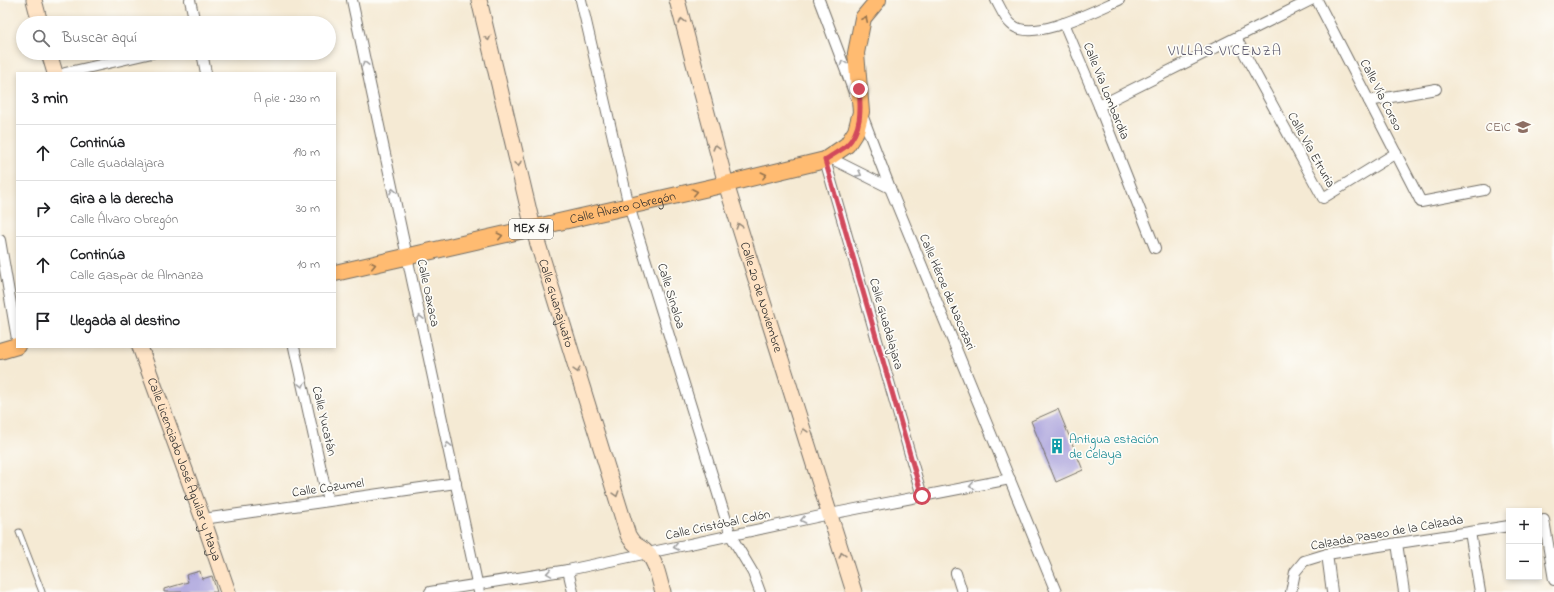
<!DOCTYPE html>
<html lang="es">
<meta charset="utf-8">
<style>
body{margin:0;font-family:"Indie Flower",sans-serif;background:#f2f2f2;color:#202124}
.controls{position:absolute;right:12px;bottom:12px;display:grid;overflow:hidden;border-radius:0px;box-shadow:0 2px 6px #0003}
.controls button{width:36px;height:36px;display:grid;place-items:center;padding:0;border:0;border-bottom:1px solid #e0e0e0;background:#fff;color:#202124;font:20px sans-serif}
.stop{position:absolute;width:12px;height:12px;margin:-9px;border:3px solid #d1495b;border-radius:50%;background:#fff}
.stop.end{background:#d1495b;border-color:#fff;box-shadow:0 1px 4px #0008}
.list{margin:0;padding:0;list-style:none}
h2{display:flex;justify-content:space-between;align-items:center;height:52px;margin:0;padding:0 16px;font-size:17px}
h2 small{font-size:13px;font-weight:400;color:#757577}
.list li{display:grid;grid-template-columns:26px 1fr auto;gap:12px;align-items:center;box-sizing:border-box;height:56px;padding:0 16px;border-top:1px solid #e0e0e0}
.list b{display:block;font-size:15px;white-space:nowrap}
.list p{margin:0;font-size:13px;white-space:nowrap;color:#757577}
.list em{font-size:13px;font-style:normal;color:#757577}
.icon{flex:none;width:22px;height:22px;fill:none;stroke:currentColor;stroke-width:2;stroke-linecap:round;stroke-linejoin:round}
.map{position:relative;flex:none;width:1554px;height:592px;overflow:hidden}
.search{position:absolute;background:#fff;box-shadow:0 2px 6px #0003;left:16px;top:16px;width:320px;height:44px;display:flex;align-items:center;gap:10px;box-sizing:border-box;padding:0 14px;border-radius:22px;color:#757577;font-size:15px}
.panel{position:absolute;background:#fff;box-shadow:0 2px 6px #0003;left:16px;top:72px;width:320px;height:276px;border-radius:0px}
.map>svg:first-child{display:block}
.building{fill:#afa7de}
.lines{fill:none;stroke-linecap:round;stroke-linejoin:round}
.lane-casing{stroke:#726e66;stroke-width:7}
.street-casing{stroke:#726e66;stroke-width:12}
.secondary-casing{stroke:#726e66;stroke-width:17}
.primary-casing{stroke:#726e66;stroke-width:18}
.lane{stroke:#fff;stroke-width:5}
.street{stroke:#fff;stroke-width:10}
.secondary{stroke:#ffe4c6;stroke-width:15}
.primary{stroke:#ffbb71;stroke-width:16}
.oneway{stroke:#95734e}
.oneway2{stroke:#958878}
.oneway3{stroke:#a0a0a0}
.route{stroke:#d1495b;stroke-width:5}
.labels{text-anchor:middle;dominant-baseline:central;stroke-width:3.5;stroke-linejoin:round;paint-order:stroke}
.shield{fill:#fdfcf7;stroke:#6a6a68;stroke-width:1}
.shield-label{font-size:12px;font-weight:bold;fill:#2b2b2b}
.street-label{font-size:13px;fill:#2b2b2b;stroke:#fdfcf7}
.education-label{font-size:13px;fill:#785e54;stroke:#fdfcf7;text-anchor:end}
.culture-label{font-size:13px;fill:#0d838f;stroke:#fdfcf7;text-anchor:start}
.quarter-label{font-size:15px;letter-spacing:1px;fill:#59566a;stroke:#fdfcf7}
</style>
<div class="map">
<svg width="1554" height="592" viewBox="0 0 1554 592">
<rect width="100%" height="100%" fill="#fdfcf7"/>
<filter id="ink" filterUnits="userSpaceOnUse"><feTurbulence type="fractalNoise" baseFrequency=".025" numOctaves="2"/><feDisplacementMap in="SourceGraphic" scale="8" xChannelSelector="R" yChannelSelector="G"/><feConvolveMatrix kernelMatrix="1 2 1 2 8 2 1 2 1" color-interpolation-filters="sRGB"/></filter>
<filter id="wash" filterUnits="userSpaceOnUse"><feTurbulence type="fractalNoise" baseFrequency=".012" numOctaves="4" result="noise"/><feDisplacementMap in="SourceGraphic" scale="16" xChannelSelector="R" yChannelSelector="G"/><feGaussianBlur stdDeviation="0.9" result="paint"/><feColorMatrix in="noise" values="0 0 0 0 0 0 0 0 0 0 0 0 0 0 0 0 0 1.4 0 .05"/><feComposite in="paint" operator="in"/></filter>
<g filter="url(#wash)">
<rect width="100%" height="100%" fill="#f5ead4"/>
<g id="blocks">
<g class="building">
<polygon points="1058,409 1083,470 1056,482 1031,421"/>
<polygon points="200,571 202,579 212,576 217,592 164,592 164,589 188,582 186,575"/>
</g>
</g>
</g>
<g filter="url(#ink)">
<use href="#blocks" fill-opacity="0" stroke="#726e66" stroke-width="1"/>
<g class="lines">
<g class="lane-casing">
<polyline id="lane" points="19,532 42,592"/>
</g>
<g class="street-casing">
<g id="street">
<polyline points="190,0 195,23"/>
<polyline points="352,0 479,592"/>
<polyline points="581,0 629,206 731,536 753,573 760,592"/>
<polyline points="819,0 855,95"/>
<path d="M996,0C1000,7 1005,19 1011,24C1031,44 1096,10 1119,0"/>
<polyline points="1317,0 1421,202 1484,190"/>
<polyline points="1064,23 1099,106 1155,248"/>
<polyline points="1236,38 1323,198 1396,153"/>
<polyline points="202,53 206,73"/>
<polyline points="65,73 152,53"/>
<polyline points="1369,101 1436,89"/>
<polyline points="1099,106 1311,0"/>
<polyline points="861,112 890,188 1056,592"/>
<polyline points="828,157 890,188"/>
<polyline points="825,160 922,496"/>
<polyline points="0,240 17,339"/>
<polyline points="294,347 328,501"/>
<polyline points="203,519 456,483"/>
<polyline points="1544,520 1554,580"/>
<polyline points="1470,532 1480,592"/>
<polyline points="1397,543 1404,592"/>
<polyline points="1327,554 1332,592"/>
<polyline points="568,570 573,592"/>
<polyline points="956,573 962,592"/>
<polyline points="430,592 568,570 830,514 1010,479"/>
<polyline points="1291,592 1295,572 1304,561 1327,554 1509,526"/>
</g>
</g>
<g class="secondary-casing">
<g id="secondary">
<polyline points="34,0 40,23"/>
<path id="s1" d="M479,0L533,228L628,535C636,549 639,544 648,554C657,563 659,580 663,592"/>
<path id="s2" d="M677,0L726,184L854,592"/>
<polyline points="49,53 55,73"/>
<path id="s3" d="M140,347L203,519L228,592"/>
</g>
</g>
<g class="primary-casing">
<g id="primary">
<path id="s4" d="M335,273L726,184L825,160L847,145L856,131L861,112L856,53L863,18L878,0"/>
<polyline points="0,351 17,346"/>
</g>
</g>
<use href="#lane" class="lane"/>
<use href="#street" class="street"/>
<use href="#secondary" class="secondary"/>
<use href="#primary" class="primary"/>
</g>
<defs><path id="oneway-chevron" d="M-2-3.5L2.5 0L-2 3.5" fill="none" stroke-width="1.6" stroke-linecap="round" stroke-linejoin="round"/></defs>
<g class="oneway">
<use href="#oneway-chevron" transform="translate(865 19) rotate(-65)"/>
<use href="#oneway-chevron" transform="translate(764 175) rotate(-14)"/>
<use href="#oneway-chevron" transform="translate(695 192) rotate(-13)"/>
<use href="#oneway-chevron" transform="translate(500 236) rotate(-13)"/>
<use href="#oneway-chevron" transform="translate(373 265) rotate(-13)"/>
</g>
<g class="oneway2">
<use href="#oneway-chevron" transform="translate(682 21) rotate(-105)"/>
<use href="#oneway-chevron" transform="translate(488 38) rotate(77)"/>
<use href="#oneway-chevron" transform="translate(716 147) rotate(-105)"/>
<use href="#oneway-chevron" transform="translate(518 164) rotate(77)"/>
<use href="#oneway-chevron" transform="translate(739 226) rotate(-107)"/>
<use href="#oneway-chevron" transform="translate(577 370) rotate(73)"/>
<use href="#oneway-chevron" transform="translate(804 431) rotate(-107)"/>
<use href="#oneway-chevron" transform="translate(616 494) rotate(73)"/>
<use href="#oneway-chevron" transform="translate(842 555) rotate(-107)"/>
</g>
<g class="oneway3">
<use href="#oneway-chevron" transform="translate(843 63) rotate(-111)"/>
<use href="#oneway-chevron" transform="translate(365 64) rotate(-102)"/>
<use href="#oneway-chevron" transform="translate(859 174) rotate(28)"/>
<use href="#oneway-chevron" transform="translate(393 191) rotate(-102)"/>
<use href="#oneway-chevron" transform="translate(420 318) rotate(-102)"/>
<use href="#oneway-chevron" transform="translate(302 385) rotate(77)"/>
<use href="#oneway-chevron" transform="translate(448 445) rotate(-102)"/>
<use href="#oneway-chevron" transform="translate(972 486) rotate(169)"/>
<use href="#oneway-chevron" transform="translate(803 520) rotate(168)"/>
<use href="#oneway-chevron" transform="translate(676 547) rotate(168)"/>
<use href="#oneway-chevron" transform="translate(549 573) rotate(171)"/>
</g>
</g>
<g class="lines" filter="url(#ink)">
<path class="route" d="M859,89C861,108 862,131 846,146C840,151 832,155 825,160L922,496"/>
</g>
<defs>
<g id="school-bare" transform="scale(1.2)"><path d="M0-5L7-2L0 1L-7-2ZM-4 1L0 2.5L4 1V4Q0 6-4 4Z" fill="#8d6e63" stroke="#fdfcf7" stroke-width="2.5" paint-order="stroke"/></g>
<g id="building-bare" transform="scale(1.2)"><path d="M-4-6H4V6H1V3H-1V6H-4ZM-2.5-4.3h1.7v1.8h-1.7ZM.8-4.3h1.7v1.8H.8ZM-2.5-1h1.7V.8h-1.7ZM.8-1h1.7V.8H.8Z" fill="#0f9aa8" stroke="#fdfcf7" stroke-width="2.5" paint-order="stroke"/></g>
</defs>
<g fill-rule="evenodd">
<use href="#school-bare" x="1523" y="127"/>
<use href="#building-bare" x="1057" y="446"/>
</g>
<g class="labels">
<rect class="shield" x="509" y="219" width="44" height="20" rx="3"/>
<g class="shield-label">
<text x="531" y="229">MEX 51</text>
</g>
<g class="street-label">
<text transform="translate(1106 91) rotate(68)">Calle Vía Lombardía</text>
<text transform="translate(1381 95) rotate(63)">Calle Vía Corso</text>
<text transform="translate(1311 150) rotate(61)">Calle Vía Etruria</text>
<text stroke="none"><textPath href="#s4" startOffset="295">Calle Álvaro Obregón</textPath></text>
<text transform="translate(947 292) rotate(67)">Calle Héroe de Nacozari</text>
<text transform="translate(428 293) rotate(78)">Calle Oaxaca</text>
<text transform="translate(671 296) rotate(73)">Calle Sinaloa</text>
<text stroke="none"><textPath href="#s2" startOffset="309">Calle 20 de Noviembre</textPath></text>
<text stroke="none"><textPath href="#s1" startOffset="313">Calle Guanajuato</textPath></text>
<text transform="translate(886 324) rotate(74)">Calle Guadalajara</text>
<text transform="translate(324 421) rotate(77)">Calle Yucatán</text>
<text stroke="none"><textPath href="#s3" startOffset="130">Calle Licenciado José Aguilar y Maya</textPath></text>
<text transform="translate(328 488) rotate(-8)">Calle Cozumel</text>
<text transform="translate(718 525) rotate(-12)">Calle Cristóbal Colón</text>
<text transform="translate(1387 533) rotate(-10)">Calzada Paseo de la Calzada</text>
</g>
<g class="education-label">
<text x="1511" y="127">CEIC</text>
</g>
<g class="culture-label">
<text x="1069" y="439">Antigua estación<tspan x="1069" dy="15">de Celaya</tspan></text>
</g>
<g class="quarter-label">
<text x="1225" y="51">VILLAS VICENZA</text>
</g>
</g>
</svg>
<div class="controls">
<button>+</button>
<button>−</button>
</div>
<div class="stop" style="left:922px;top:496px"></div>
<div class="stop end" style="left:859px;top:89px"></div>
<div class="search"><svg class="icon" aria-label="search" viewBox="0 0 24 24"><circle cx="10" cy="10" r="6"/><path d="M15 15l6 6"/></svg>Buscar aquí</div>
<section class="panel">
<h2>3 min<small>A pie · 230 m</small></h2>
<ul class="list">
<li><svg class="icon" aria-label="ahead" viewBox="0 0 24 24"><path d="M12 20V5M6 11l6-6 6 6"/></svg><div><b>Continúa</b><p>Calle Guadalajara</p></div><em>190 m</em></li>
<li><svg class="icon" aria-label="right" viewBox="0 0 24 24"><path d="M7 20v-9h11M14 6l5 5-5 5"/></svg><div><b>Gira a la derecha</b><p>Calle Álvaro Obregón</p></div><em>30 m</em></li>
<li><svg class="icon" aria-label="ahead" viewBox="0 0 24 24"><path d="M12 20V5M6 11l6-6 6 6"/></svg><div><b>Continúa</b><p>Calle Gaspar de Almanza</p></div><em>10 m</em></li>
<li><svg class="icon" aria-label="arrive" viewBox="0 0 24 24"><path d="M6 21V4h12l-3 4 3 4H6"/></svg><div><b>Llegada al destino</b></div></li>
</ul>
</section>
</div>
